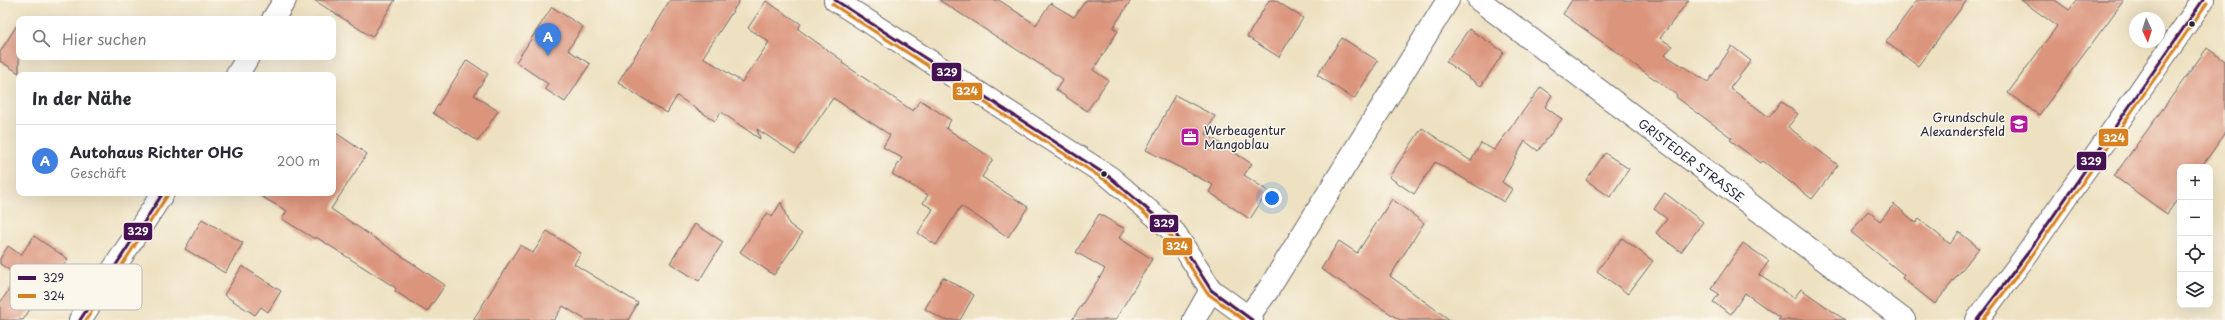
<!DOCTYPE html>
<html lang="de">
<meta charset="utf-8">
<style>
body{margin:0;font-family:"Playpen Sans",sans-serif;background:#f2f2f3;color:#2b2b33}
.controls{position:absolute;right:12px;bottom:12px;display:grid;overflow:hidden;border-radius:8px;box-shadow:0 4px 16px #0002}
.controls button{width:36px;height:36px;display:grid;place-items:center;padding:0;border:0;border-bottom:1px solid #e1e1e2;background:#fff;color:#2b2b33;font:20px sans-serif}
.compass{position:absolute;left:2129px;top:12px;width:36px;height:36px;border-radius:50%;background:#fff;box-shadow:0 4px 16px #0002;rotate:176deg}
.you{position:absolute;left:1272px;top:198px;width:14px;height:14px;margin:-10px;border:3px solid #fff;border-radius:50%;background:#1a73e8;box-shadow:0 0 0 6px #1a73e833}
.badge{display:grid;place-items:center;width:26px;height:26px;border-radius:50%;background:#db2777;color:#fff;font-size:13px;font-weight:700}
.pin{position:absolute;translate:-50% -33px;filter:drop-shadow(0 1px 2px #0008)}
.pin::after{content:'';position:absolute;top:21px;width:14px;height:12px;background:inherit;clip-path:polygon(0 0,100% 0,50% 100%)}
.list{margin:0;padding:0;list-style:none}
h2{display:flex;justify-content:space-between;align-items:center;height:52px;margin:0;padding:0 16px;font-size:17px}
h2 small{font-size:13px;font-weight:400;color:#7c7c81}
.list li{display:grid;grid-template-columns:26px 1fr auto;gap:12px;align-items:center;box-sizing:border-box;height:72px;padding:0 16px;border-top:1px solid #e1e1e2}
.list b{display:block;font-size:15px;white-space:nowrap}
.list p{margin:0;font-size:13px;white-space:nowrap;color:#7c7c81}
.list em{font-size:13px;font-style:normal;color:#7c7c81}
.icon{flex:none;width:22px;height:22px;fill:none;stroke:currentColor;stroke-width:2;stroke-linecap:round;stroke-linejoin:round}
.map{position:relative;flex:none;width:2225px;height:320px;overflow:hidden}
.search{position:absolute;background:#fff;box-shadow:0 4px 16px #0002;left:16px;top:16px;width:320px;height:44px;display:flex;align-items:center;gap:10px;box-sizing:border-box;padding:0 14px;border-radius:8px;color:#7c7c81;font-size:15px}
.panel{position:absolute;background:#fff;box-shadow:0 4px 16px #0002;left:16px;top:72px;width:320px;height:124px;border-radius:8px}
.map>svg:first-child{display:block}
.building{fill:#dc957d}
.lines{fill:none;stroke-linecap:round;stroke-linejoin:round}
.minor-casing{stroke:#69656a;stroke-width:24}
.minor{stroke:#fff;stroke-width:22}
.bus-1-casing{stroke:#fbf7ec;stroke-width:6}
.bus-2-casing{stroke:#fbf7ec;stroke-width:6}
.bus-1{stroke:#461254;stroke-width:3}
.bus-2{stroke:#d78222;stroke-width:3}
.bus-dot{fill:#22223b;stroke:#fbf7ec;stroke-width:1.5}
.labels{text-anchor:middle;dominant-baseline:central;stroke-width:3;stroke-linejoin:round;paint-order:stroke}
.poi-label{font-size:12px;fill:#22223b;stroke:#fbf7ec;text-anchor:end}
.street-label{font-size:12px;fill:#22223b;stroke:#fbf7ec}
.key{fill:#fbf7ec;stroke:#bab7b7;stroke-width:1}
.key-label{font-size:11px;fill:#22223b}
.line-badge{stroke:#fbf7ec;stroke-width:1.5}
.badge-label{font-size:11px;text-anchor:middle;font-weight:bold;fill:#fff}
</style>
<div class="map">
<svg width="2225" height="320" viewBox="0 0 2225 320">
<rect width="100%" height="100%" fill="#fbf7ec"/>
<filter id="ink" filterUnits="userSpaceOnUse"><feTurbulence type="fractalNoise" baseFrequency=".025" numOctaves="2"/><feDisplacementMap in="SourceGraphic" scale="8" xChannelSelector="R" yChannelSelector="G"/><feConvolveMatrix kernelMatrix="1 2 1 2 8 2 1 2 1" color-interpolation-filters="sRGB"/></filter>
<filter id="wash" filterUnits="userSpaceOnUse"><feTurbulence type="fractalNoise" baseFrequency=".012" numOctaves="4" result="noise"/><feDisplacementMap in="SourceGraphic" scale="16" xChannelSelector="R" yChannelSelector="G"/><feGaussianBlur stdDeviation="0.9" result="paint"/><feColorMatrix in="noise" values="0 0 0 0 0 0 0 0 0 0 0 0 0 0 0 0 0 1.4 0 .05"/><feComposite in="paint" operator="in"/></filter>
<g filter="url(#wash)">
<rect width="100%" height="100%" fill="#eee1c1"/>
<g id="blocks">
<g class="building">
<polygon points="314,0 395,0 372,37"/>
<polygon points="670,0 740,0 703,57 742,82 769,42 748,28 766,1 801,24 798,29 843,61 842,63 913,111 920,100 951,120 946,128 993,159 982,177 1028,207 1008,237 961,206 936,245 918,233 933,209 923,203 928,195 892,174 902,158 883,147 890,135 833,98 795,154 757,129 760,139 721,112 715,121 677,96 667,113 618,83"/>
<polygon points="939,0 999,0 1036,25 1050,3 1074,17 1086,0 1131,0 1113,28 1118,31 1093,70 1108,80 1087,111 1056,90 1063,79"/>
<polygon points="1269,0 1275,0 1303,18 1279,57 1247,37"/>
<polygon points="1572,0 1689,0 1660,38 1672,46 1665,55 1708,82 1732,46 1751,61 1730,88 1769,117 1781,101 1798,114 1788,127 1838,165 1812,199 1763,161 1761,163 1730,140 1732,138 1676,97 1677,95 1563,14"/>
<polygon points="1917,0 1967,0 1918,66 1886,42"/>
<polygon points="2021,0 2055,0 2069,10 2077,0 2124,0 2039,115 2008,93 2057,26"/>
<polygon points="552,7 583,27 568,50 590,64 565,102 545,89 548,84 516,62"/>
<polygon points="19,22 19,73 0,61 0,52"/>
<polygon points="1469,29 1504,52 1481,86 1446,62"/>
<polygon points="1342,38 1378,61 1354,99 1317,75"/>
<polygon points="2207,48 2225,61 2225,134 2201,167 2180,167 2180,196 2167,214 2114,176"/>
<polygon points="467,60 488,74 474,95 498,111 478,141 433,113"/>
<polygon points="1541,87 1552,95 1545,107 1562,119 1538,151 1525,141 1502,182 1512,189 1504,202 1435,162 1414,194 1389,177 1422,128 1471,161 1481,143 1494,150"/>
<polygon points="1175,95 1215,116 1206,134 1252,164 1244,175 1268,191 1250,219 1209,192 1213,185 1146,150"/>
<polygon points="333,131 367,154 331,209 445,285 427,312 395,291 396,288 316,237 315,239 282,219 287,211 255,193 333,193"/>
<polygon points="1605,153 1629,169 1610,197 1586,180"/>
<polygon points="1665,193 1703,222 1681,252 1656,233 1667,219 1654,209"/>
<polygon points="1392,199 1424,223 1390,276 1450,320 1400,320 1321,269 1339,241 1357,253"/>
<polygon points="781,202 789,224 802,234 774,275 740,252 767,213 772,217"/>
<polygon points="1894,204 1916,223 1919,219 1950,244 1959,232 1979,248 1935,304 1902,278 1904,275 1851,232 1868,211 1880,221"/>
<polygon points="1099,214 1125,229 1119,238 1152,259 1115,320 1072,320 1105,269 1076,252"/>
<polygon points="202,219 243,243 225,273 185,249"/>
<polygon points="695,224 723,242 699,281 670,263"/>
<polygon points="547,231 581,253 574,264 638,303 628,320 586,320 563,306 554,320 473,320 520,245 533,253"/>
<polygon points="34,236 68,259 45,293 42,291 23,320 0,320 0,303 18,276 0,264 0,259 8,246 21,255"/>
<polygon points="1622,238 1653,261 1628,294 1597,271"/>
<polygon points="1743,243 1769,261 1759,275 1794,298 1801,289 1845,320 1778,320 1780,318 1745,293 1731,314 1713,302 1719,294 1711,289"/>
<polygon points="242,266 281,291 268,312 261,307 255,315 224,295"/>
<polygon points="943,277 974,295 960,320 944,320 925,309"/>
</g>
</g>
</g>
<g filter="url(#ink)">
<use href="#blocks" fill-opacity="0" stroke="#69656a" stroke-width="1"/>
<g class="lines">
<g class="minor-casing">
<g id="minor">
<polyline points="835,0 1111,178 1175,233 1211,290 1252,320"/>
<path id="s1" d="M1479,0L1904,320"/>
<polyline points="273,19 285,0"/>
<polyline points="237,75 248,57"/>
<polyline points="1248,317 1268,290 1448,0"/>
<polyline points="80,320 163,193"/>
<polyline points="1194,320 1211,290"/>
<polyline points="1977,320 2027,254 2203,0"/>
</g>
</g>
<use href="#minor" class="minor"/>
<g class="bus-1-casing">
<g id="bus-1">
<polyline points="835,0 1111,178 1175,233 1211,290 1252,320"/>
<polyline points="80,320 163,193"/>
<polyline points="1977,320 2027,254 2203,0"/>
</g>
</g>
<g class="bus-2-casing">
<g id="bus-2">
<polyline points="832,4 1108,182 1171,236 1207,293 1244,320"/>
<polyline points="86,320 167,196"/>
<polyline points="1983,320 2031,257 2207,3"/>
</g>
</g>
<use href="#bus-1" class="bus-1"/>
<use href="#bus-2" class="bus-2"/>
</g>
</g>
<defs>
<g id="school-square" transform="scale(1)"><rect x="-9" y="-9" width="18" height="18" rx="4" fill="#b5179e" stroke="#fbf7ec"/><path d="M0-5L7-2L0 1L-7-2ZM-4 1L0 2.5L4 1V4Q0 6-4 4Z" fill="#fff"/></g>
<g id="office-square" transform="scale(1)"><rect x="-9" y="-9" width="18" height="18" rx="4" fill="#b5179e" stroke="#fbf7ec"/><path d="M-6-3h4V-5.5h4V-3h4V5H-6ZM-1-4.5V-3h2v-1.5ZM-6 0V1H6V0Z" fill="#fff"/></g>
</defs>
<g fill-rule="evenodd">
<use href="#school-square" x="2019" y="124"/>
<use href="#office-square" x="1190" y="137"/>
</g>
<g class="bus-dot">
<circle cx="2192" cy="24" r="3.5"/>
<circle cx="1104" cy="174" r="3.5"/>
</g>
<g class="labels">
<g class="poi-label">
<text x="2005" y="117">Grundschule<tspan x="2005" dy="14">Alexandersfeld</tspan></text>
<text x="1204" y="130" text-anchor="start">Werbeagentur<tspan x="1204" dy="14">Mangoblau</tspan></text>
</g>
<g class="street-label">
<text stroke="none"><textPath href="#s1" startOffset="266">GRISTEDER STRASSE</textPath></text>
</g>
</g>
<rect x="10" y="264" width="132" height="46" rx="6" class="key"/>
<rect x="18" y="276" width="18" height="4" fill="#461254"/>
<rect x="18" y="294" width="18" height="4" fill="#d78222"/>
<g class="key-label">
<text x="43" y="282">329</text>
<text x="43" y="300">324</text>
</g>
<g class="line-badge">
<rect x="931" y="62" width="31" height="20" rx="4" fill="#461254"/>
<rect x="952" y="82" width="31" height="19" rx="4" fill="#d78222"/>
<rect x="2098" y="128" width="31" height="19" rx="4" fill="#d78222"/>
<rect x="2076" y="151" width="31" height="20" rx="4" fill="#461254"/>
<rect x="1149" y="214" width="30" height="19" rx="4" fill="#461254"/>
<rect x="123" y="222" width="30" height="19" rx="4" fill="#461254"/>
<rect x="1162" y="237" width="31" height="19" rx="4" fill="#d78222"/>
</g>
<g class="badge-label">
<text x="947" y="76">329</text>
<text x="967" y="95">324</text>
<text x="2114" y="142">324</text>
<text x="2091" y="165">329</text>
<text x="1164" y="227">329</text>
<text x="138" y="235">329</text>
<text x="1177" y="250">324</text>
</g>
</svg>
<div class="controls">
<button>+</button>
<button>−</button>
<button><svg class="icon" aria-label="locate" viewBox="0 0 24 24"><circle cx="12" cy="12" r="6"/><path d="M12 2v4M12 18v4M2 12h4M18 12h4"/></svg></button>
<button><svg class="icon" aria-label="layers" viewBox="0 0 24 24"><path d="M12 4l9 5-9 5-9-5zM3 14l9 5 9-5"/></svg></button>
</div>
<svg class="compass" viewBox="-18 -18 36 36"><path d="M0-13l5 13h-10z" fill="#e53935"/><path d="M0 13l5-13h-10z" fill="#7c7c81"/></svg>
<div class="you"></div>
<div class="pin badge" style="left:548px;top:56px;background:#3f7fe0">A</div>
<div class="search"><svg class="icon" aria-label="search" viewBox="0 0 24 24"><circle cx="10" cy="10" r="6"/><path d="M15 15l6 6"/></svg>Hier suchen</div>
<section class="panel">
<h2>In der Nähe<small></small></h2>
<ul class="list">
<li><span class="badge" style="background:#3f7fe0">A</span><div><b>Autohaus Richter OHG</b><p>Geschäft</p></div><em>200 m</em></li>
</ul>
</section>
</div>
